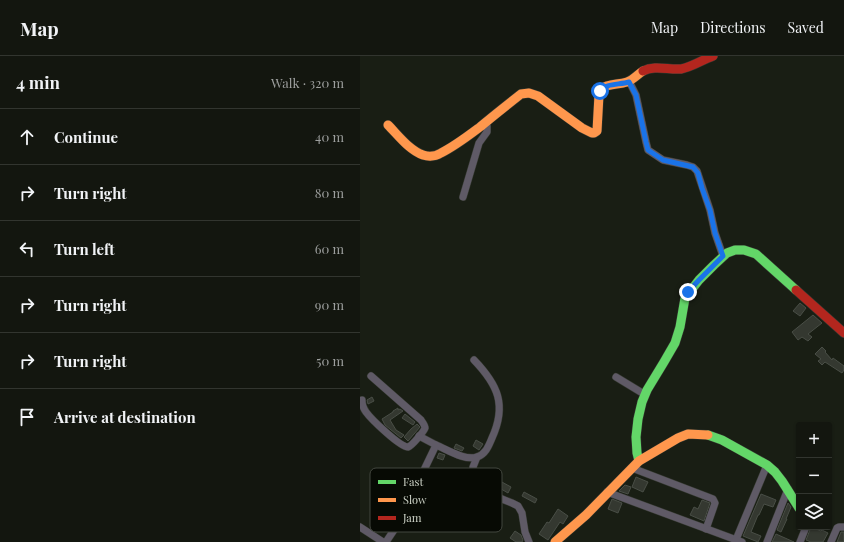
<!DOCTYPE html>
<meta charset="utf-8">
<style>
body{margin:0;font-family:"Playfair Display",serif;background:#1c1f18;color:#f1f3f6}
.controls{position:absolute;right:12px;bottom:12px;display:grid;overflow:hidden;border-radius:4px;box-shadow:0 1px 3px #0004}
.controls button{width:36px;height:36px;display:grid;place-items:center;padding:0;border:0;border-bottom:1px solid #32352f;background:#13160f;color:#f1f3f6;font:20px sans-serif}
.stop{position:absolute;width:12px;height:12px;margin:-9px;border:3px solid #1a73e8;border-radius:50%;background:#fff}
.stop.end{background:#1a73e8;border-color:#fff;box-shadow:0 1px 4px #0008}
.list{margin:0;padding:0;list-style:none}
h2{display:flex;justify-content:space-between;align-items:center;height:52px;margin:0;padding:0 16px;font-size:17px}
h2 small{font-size:13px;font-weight:400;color:#9d9f9e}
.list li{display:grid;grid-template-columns:26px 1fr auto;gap:12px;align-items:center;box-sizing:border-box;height:56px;padding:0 16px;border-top:1px solid #32352f}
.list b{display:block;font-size:15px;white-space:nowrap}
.list em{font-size:13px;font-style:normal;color:#9d9f9e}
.icon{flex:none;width:22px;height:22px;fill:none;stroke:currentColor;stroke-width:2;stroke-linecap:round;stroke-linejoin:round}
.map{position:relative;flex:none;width:484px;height:486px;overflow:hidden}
header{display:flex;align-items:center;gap:24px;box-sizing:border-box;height:56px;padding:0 20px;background:#13160f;border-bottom:1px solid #32352f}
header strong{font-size:19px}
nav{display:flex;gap:22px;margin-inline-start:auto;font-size:14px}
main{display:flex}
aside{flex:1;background:#13160f}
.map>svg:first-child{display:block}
.building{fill:#343830;stroke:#494e46}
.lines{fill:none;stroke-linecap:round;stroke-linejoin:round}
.street-casing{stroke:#363a32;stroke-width:8}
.fast-casing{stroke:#363a32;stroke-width:10}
.slow-casing{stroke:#363a32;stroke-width:10}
.jam-casing{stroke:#363a32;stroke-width:10}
.street{stroke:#5f5a66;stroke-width:7}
.fast{stroke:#63d668;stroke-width:9}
.slow{stroke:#ff974d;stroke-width:9}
.jam{stroke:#b3261e;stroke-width:9}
.route{stroke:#1a73e8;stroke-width:5}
.key{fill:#070a04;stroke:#43473f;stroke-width:1}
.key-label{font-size:11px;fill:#ced4c8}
</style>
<header>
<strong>Map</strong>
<nav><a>Map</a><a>Directions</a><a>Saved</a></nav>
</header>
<main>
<aside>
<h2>4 min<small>Walk · 320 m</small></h2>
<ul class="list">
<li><svg class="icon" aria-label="ahead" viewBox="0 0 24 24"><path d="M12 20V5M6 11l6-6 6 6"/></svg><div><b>Continue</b></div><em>40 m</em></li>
<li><svg class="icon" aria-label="right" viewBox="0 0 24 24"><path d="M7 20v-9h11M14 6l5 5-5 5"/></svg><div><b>Turn right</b></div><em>80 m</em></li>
<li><svg class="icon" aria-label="left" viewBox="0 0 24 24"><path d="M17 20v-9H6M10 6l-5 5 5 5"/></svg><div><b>Turn left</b></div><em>60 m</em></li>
<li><svg class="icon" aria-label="right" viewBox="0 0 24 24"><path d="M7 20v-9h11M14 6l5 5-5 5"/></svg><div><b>Turn right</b></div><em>90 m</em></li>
<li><svg class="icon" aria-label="right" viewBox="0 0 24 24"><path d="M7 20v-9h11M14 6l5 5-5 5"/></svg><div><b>Turn right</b></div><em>50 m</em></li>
<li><svg class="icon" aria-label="arrive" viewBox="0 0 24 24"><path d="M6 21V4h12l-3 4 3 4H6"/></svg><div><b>Arrive at destination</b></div></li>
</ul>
</aside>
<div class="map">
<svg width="484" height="486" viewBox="0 0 484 486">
<rect width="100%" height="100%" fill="#191e14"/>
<g class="building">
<polygon points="440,247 446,252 440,260 433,255"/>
<polygon points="453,259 462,267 448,278 452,281 448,285 442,281 438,284 432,276"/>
<polygon points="462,291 466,295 465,296 472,304 473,302 484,310 484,314 482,317 465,306 462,309 458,305 461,303 455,298"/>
<polygon points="12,341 14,345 8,348 7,344"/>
<polygon points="38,352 38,354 40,353 43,355 30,364 36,374 44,379 41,382 25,369 22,363 33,356 33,355"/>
<polygon points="45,358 55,366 53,369 42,362"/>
<polygon points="57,368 60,371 48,385 44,381 51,373"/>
<polygon points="116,384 123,388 119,394 113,390"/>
<polygon points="96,388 104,392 102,395 94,392"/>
<polygon points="79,397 85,399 83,404 77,402"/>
<polygon points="127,416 136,422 137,420 142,423 140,425 151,431 148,437 136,430 134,432 130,426 131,426 125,420"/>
<polygon points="276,421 288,426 283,436 272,431"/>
<polygon points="265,429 271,431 268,438 259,435"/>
<polygon points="164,436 177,443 175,447 162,440"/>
<polygon points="401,438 416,444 413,451 404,448 399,459 398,459 391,476 401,480 398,486 383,480"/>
<polygon points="252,443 262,447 258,457 248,453"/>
<polygon points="342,444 350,447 344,465 330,459 334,451 338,453"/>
<polygon points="428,447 431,451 426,463 427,463 421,476 417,474"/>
<polygon points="198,453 208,460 203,468 200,466 188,484 179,478 187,466 189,467"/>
<polygon points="451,471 461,475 462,474 468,477 463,486 451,486 446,484"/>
<polygon points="155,475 161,479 163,484 162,486 156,486 150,482"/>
<polygon points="481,476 484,476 484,486 477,486"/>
<polygon points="416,478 434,486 412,486"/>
</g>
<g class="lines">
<g class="street-casing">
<g id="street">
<polyline points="269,25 276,39 286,86 288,94 303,104 327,109 333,111 337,115 350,154 355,177 363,200"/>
<polyline points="103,141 119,87 127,76 127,70 126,66"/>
<polyline points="256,321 284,338"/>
<path d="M2,344C2,348 3,352 6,356C11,363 40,391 48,391C52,390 64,375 65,372C65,369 62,366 61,364L11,320"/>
<path d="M76,389C88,394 105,405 117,401C126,398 129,389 132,382C147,349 138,329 114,304"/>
<polyline points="117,401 113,411 114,415 133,438 142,443 152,447 158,450 162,457 165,476 169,486"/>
<polyline points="272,412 353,443 355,447 354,450 346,473"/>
<polyline points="247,436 382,486"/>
<polyline points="0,471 23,486"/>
<polyline points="26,486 38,468 76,389 59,380"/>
<polyline points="375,486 407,409"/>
<polyline points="407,486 428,433"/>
<polyline points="440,486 446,471"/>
<polyline points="471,486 477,472 479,471 484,471"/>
</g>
</g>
<g class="fast-casing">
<g id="fast">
<polyline points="348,379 362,384 407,409 415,416 422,425 439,452"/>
<polyline points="279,405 277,397 276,381 278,363 282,346 287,334 304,306 315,287 320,271 325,242 339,224 354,209 367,197 375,194 384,194 396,198 436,234"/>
</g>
</g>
<g class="slow-casing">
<g id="slow">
<path d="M28,69C38,79 49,94 63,99C69,101 76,100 81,97C95,90 108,80 120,71C133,60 147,49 161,38L169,37L178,40L222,72L232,77H234L237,75L239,39L241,33C248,27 258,29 267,26C273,24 278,18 283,15"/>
<polyline points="195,486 226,459 279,405 318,382 328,378 348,379"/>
</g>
</g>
<g class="jam-casing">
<g id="jam">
<path d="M283,15C295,9 308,14 321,13C332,11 342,4 353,0"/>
<polyline points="436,234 484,277"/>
</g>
</g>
<use href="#street" class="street"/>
<use href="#fast" class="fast"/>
<use href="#slow" class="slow"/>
<use href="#jam" class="jam"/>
</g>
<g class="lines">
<path class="route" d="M240,35C246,27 259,29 269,26L276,39L286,86L288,94L303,104L333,111L338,117L342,132L350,154L355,177L363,200L339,224L328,236"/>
</g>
<rect x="10" y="412" width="132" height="64" rx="6" class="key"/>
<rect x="18" y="424" width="18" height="4" fill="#63d668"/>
<rect x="18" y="442" width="18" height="4" fill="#ff974d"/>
<rect x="18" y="460" width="18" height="4" fill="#b3261e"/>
<g class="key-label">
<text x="43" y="430">Fast</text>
<text x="43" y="448">Slow</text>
<text x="43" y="466">Jam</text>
</g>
</svg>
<div class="controls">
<button>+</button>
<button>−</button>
<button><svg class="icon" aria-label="layers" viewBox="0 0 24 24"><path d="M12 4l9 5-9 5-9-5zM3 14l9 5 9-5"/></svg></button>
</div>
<div class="stop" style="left:240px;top:35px"></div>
<div class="stop end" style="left:328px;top:236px"></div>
</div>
</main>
